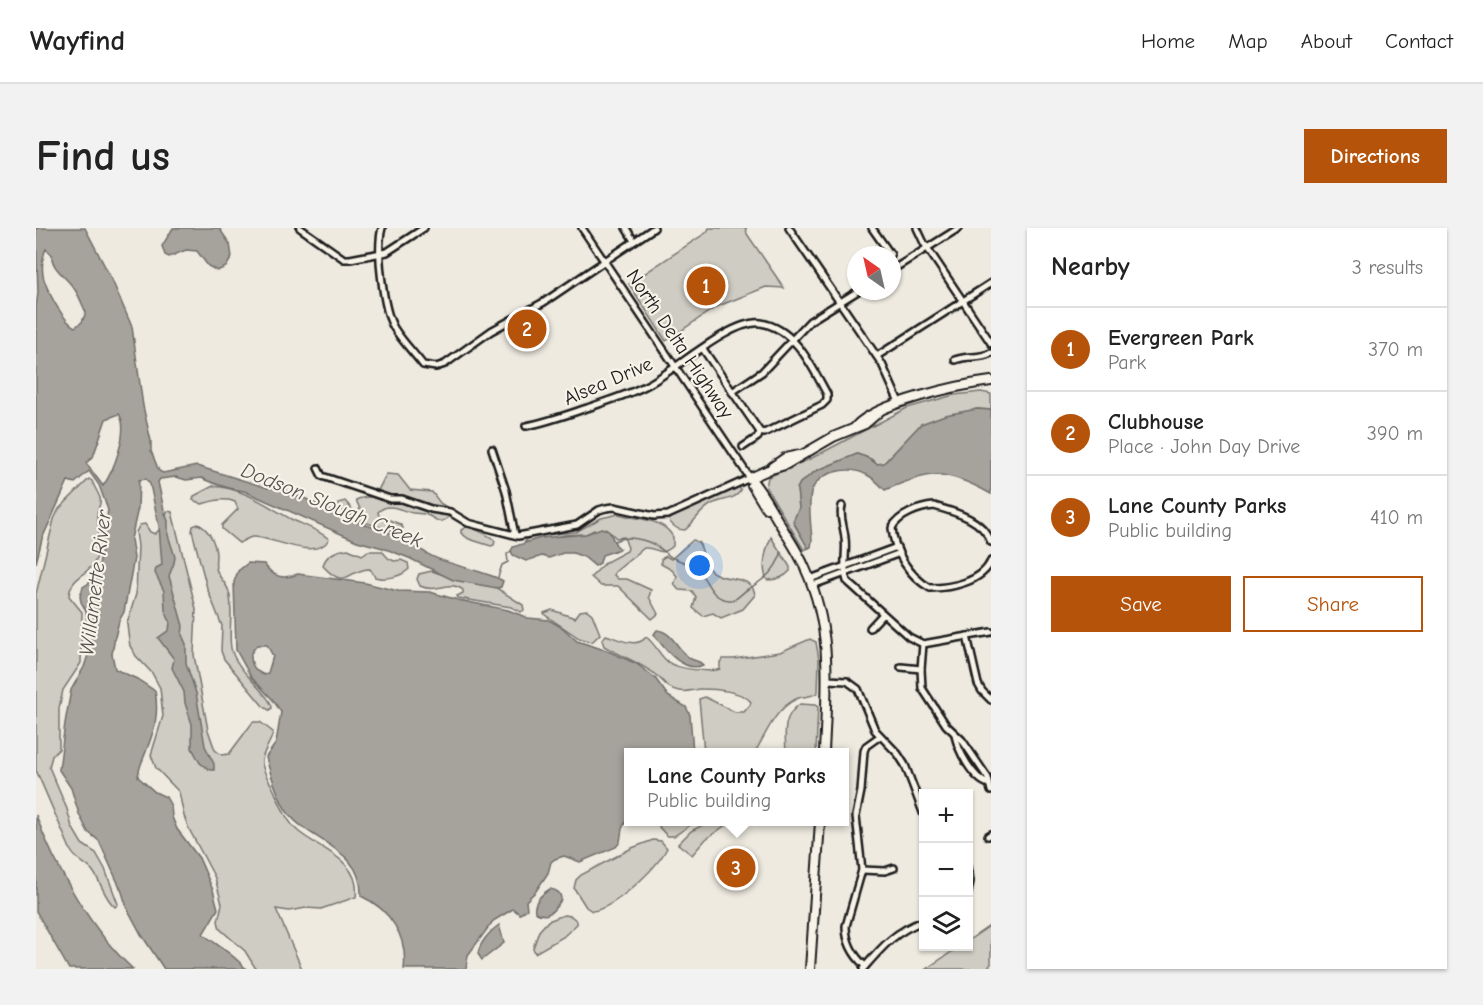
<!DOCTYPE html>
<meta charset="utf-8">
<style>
body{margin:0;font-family:"Comic Neue",sans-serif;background:#f2f2f2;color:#222}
.controls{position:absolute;right:18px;bottom:18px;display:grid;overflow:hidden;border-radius:0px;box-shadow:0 2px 4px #0004}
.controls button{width:54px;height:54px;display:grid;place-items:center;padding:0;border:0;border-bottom:2px solid #e0e0e0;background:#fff;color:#222;font:30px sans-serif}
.compass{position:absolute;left:811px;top:18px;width:54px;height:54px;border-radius:50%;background:#fff;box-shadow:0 2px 4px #0004;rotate:326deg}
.you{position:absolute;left:664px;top:338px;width:21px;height:21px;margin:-15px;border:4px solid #fff;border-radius:50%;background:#1a73e8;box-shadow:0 0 0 9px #1a73e833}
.badge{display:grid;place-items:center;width:39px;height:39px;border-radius:50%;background:#b45309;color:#fff;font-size:20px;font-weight:700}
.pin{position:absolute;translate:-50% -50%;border:3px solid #fff;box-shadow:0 2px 6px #0006}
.popup{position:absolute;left:588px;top:520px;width:225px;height:78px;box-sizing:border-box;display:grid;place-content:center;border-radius:0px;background:#fff;filter:drop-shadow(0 2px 4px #0005);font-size:20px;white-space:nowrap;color:#767676}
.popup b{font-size:22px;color:#222}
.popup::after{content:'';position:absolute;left:50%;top:100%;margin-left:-12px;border:12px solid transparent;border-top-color:#fff}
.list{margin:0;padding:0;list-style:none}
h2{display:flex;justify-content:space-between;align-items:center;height:78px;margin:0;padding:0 24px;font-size:26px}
h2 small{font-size:20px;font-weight:400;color:#767676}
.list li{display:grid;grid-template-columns:39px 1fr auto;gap:18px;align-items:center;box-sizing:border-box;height:84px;padding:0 24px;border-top:2px solid #e0e0e0}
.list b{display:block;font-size:22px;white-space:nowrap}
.list p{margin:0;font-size:20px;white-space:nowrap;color:#767676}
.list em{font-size:20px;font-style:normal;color:#767676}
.actions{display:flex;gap:12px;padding:18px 24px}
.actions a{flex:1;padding:14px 0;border:2px solid #b45309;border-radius:0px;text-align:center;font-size:21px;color:#b45309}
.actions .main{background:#b45309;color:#fff}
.icon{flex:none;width:33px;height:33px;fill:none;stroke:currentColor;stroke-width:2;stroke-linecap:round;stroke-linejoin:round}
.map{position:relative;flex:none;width:955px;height:741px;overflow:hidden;border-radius:0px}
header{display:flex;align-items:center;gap:36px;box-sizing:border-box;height:84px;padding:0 30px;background:#fff;border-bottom:2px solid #e0e0e0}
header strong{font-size:28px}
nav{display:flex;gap:33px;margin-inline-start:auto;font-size:21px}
.intro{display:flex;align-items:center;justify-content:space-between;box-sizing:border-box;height:144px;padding:0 36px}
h1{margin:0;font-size:42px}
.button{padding:15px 27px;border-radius:0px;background:#b45309;color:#fff;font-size:21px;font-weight:700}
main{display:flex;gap:36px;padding:0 36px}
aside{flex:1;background:#fff;border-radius:0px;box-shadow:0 2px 4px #0004}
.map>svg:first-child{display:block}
.green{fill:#cfccc3;stroke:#767470;stroke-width:1.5}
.water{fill:#a6a39d;stroke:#6f6d69;stroke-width:1.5;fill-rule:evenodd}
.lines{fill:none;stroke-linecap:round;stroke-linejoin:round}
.stream{stroke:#6f6d69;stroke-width:1.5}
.street-casing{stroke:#1c1c1c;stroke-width:10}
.secondary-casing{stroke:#1c1c1c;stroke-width:12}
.street{stroke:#f7f3e8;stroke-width:5}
.secondary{stroke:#f7f3e8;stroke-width:8}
.labels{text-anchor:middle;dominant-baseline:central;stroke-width:4.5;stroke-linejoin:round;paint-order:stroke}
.street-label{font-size:20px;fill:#1c1c1c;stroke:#f7f3e8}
.water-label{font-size:21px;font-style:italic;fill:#535250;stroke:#f7f3e8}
</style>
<header>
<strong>Wayfind</strong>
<nav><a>Home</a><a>Map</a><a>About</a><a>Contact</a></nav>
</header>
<div class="intro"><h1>Find us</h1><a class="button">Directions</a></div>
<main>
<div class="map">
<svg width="955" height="741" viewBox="0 0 955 741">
<rect width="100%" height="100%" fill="#eeeae0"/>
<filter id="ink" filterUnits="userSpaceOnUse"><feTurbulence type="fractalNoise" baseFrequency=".0167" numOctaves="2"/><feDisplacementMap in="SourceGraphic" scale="12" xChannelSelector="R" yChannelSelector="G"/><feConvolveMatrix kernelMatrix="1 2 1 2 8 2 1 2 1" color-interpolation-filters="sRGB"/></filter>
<g filter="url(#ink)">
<g class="green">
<polygon points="673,0 710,0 711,6 748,60 730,59 680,79 630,113 593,56 671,4"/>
<polygon points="945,164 955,166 955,182 941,181 886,196 848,235 841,236 835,231 821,226 780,243 764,255 761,261 763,280 758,296 773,320 768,322 730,259 732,249 774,231 871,180 918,167"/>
<path d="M351,246L362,247L374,262L396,264L404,275L412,280V290C403,297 400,291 391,287C387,285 382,286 377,285C365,283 353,273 342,284L343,288L364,296L367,300L366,303L360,304C346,299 304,290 302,275L309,273L317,282L322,284L324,281L320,272C325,269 331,270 336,268C344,264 345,253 351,246Z"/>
<path d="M53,251L56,253C58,259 62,264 64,270C66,277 60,282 61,289C63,304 66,321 58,335C48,350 35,349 33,368L46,384L45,435L27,462L23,480V521L16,528L13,539L31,581L36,599L46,616L60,625L69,641L82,676L79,679C68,670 65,653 56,642C49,635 40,632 35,623L0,542V366L18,291L23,281Z"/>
<path d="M702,257L705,262C700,272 686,271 676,276C664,282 659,294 649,302C641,302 636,298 632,291L638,287Z"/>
<path d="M177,258C207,260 230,277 255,291C269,298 281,301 293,311C280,335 234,307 216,309C212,310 207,313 203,315L186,301V297L202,281L199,274C189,269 177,273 166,276L157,272L158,268Z"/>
<path d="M131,283L136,284L160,381L158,427L172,502L179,522L186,527L193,526L217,494H224L237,504C235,516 226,523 226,534C226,543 233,552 237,560C244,575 250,593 263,604C285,622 325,632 320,669L285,681L270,680L253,683L240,681L266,741H220L209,723L184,701L182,693L186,676L179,650L153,601L148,588L143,564L120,540L115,527L127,488L124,460L116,445L100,428L94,418L92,405L91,395L100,366L102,318L100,304L104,297L109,296L114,304L119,306L128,297Z"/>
<path d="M583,286C602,292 627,290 637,309V318C624,330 622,319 608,320L579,344L578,347L582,351H591L615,362L613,369L622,386L616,391L582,358H565L555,349L570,334L591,323L592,320L588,309L580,310L575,305L558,302L550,306L529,307L488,315L494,308L540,304L565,290Z"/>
<path d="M162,296C173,301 179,314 180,326C180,331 179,336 180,340C182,350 191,355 193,364C198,382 192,402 195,420C199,442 236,468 236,480L233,482L227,478L188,431L185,423L186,398L171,360L156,303L157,298Z"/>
<path d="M432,298C439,302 455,307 459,313L458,317L455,318L433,311L425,305V302Z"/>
<path d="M735,309L754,339V343C748,350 741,352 731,352C725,339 730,321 735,309Z"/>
<path d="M657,312L662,314C670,324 664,338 680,346C693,353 717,348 719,367L707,381L685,390L677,385L667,388L657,380L660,369L656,363L643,362C635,354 640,355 641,348L636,342L625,336V331L630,328L635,331Z"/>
<path d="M312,321L326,327L332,323H346L352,330L358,333L365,332L372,335L373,341C365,349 349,352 339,349L334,341C311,341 311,364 287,338C289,327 301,322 312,321Z"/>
<path d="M396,343L422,352L456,357L487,377L488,382L485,384L475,379L422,370L421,368L427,365V362C413,351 402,366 384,358L381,351L383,346Z"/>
<polygon points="516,382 539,390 544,383 551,382 556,386 564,406 556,414 543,410 509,387 508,385"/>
<path d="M570,407C583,411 601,421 610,409C619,415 623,427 632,434C642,441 673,445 684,441V434L687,431H698L744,424L774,411L780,414L783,431L782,464C776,470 768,467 760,471C738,482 731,505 719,524H668L663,471L669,469L699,484H708L714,477L715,474C707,463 679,461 666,461C658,461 651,465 643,463C632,461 629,455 621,448C605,434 586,429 568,418L566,412Z"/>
<path d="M764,476L779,477L782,479L780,524H750C749,506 746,488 764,476Z"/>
<polygon points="625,594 659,594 638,608 631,608 623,599"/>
<polygon points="672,594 694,594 670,611 656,627 642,616 655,603"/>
<path d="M617,612L625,613L631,620C621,640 578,681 556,683L550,679L538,660L540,652L545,647L596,620Z"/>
<polygon points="528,687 535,688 541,693 541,696 527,709 499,725 497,720 503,703 512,693"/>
<polygon points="955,697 955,736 950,741 890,741 923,719 932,718 933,712"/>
</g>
<g class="water">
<path d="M0,0H49L76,52L96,99L107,178L115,213V223L123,243L127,245L161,238L232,260L245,255L250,260L251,266L266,269L305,288L347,303L362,307L370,305L373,308L372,314L378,312C385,335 447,340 467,353L465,359L461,360L417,352L373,330L347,320L321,313L208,263C198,262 174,255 166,250L150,252L140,249L124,251L122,254L128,282L132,293V307L139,329L138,335L133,348L147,398L146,407L150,416V435L160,465L169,518L178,536V542H174L164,535L156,520V496L149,475L148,464L136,440L138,431L122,410L133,402L134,394L129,382L128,363L119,345L120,340L126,337L123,298L114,256L110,251L103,252L102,280L95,311L98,330L88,384L83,393L79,409L76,426L79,441L101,451L119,463C123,484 119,501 111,521C107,532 103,538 102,549L119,564L130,569L135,578L136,589L141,601L163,630L177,662L182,681L167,706C182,718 198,726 210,741H128L105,706L91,680L86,664L63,613L52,604L43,586L35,560L23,542L29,495L35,462L48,439L52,427L50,383L45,374L44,368L47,359L53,355L63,337L72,282L63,257L53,243L39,255L32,253L6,311L0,335V79L2,65ZM10,21L16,27C14,40 33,51 39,62C44,69 46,77 50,84L46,94L39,99C28,94 13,66 9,54C5,45 6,29 10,21ZM83,186C94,202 77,244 67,258L50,235L57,229L70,191Z"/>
<polygon points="137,0 183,0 194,16 196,29 190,39 181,43 172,38 161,23 150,22 133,29 129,27 126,18"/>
<path d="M941,181L955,182V266C939,257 914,245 896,247C879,249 864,256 849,262C844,257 838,250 831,247C813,237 781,243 775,265C772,280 775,297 776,312L775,319L772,320L757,293L763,280L761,261L764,255L780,243L821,226L830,229L841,236L848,235L885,196L909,187Z"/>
<path d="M565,300C576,302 574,307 579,315C580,318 583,319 584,321L566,327L564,335L559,338L548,329L537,325H527L513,330L506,328L490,333L477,327L475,323L477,319L504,310L550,306Z"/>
<path d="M212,335L228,336C237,349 247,352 262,346L329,355L362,363L394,364L422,372L472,382L492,390L513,392L527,400L541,413L572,423L601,436L619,450L632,468L650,479L654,487L657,524H592V588L586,601L584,614L580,619L544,634L528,628L519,631L515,634L512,645L500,663L490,673L491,681L484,686L477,681L457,693L432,727L430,741H368C372,709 354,681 325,668C327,620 275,615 252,585C244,575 233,542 230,529L240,515L245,484L237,472L215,449L200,422L198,354L202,343ZM221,417H231L237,428L232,445L229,447C219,444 214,436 215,425Z"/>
<path d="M621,402C638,404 642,424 655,431C661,434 663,432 667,437C649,445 630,423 620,409L618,406Z"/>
<path d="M0,587C18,638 57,705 97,741H33L0,683Z"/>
<path d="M514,661C520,662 525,664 525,672C518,682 512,692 499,684C497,674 506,666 514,661Z"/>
<path d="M463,697L468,715L446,732L442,726C443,716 454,703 463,697Z"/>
</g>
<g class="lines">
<g class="stream">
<path d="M578,313C591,307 610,311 622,319C627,322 631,327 637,330C645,333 653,335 661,342C673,352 673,370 693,372C701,373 705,365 712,361C728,352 739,343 745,326"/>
<polyline points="462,349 466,337 472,334 471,326 475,323"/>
</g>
<g class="street-casing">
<g id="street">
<polyline points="264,0 308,31 314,31 351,24 388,0"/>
<path d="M346,0C340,21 347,82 358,100C366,113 378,125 387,137L400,139L409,136L455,103L508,74L618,0"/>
<polyline points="590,0 598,13"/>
<polyline points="753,0 846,136 863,174"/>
<polyline points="836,0 855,27"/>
<polyline points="881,0 888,15 955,115"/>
<polyline points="856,42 923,0"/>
<polyline points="841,128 955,55"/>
<path d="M919,132C934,126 942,132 955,125"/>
<polyline points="696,164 726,144 774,93 822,63"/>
<path d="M490,198C511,194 530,187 551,180C571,173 592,167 611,157C639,143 695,91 725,95C760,101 776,139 791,166V172L786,177L728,205L724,204L667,121"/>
<polyline points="707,219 722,209 724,204"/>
<polyline points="456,221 470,263 479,307"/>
<polyline points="282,240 286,248 354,271 366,271 395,281 414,284 432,295 482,308 541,297 563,282 570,280 578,279 618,288 632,287 714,250 546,0"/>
<path d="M806,278C803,289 808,298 809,310C811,325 806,339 811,353L873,409L887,416L955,404"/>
<path d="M955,314C947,291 919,284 898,278C884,279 862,287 856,300C858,324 873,348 894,360C915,360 946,354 955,333"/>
<polyline points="774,351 861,319"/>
<polyline points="777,357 864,325"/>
<polyline points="834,400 847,386"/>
<polyline points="931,408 942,456 946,463 955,472"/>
<polyline points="887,416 885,441 886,460 910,497 926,512 952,550 955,563"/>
<polyline points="865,439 885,441"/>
<polyline points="792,452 811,453 822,461 839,502 862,526 869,537 888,587"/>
<path d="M919,506C921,521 937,552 953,556"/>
<polyline points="952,608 955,606"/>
<polyline points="932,639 934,653 932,664"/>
<polyline points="826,642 849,643 858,640"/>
<path d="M829,738C817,727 810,715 810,698L826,642L820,588L825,563L828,523L830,518L844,508"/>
<path d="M827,741C845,720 860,702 888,693"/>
</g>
</g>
<g class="secondary-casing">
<g id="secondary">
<path d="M820,198C841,175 923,157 955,153"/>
<polyline points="736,239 749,230 763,227"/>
<path d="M714,250C727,265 734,280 744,296C753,311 763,325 769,340C797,400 791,460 788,524"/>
<polyline points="714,250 732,242 749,237 797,209 829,196 843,184"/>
<polyline points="716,257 730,280"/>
<polyline points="774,741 784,594"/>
</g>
</g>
<use href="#street" class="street"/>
<use href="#secondary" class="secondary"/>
</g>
</g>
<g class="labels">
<g class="street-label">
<text transform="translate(644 116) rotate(56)">North Delta Highway</text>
<text transform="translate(572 153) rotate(-23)">Alsea Drive</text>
</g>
<g class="water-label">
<text transform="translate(296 277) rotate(22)">Dodson Slough Creek</text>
<text transform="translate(59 355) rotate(-83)">Willamette River</text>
</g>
</g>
</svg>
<div class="controls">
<button>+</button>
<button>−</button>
<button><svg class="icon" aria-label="layers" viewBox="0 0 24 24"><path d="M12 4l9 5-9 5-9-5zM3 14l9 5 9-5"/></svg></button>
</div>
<svg class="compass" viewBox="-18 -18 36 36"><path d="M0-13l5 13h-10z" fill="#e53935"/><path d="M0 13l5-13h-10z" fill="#767676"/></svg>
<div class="you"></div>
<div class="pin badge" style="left:670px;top:58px">1</div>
<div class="pin badge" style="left:491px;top:101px">2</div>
<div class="pin badge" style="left:700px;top:640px">3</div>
<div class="popup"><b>Lane County Parks</b>Public building</div>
</div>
<aside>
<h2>Nearby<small>3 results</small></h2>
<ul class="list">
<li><span class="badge">1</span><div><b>Evergreen Park</b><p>Park</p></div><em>370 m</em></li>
<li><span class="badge">2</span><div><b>Clubhouse</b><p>Place · John Day Drive</p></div><em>390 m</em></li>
<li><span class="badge">3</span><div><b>Lane County Parks</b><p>Public building</p></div><em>410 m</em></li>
</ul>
<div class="actions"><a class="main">Save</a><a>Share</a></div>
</aside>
</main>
